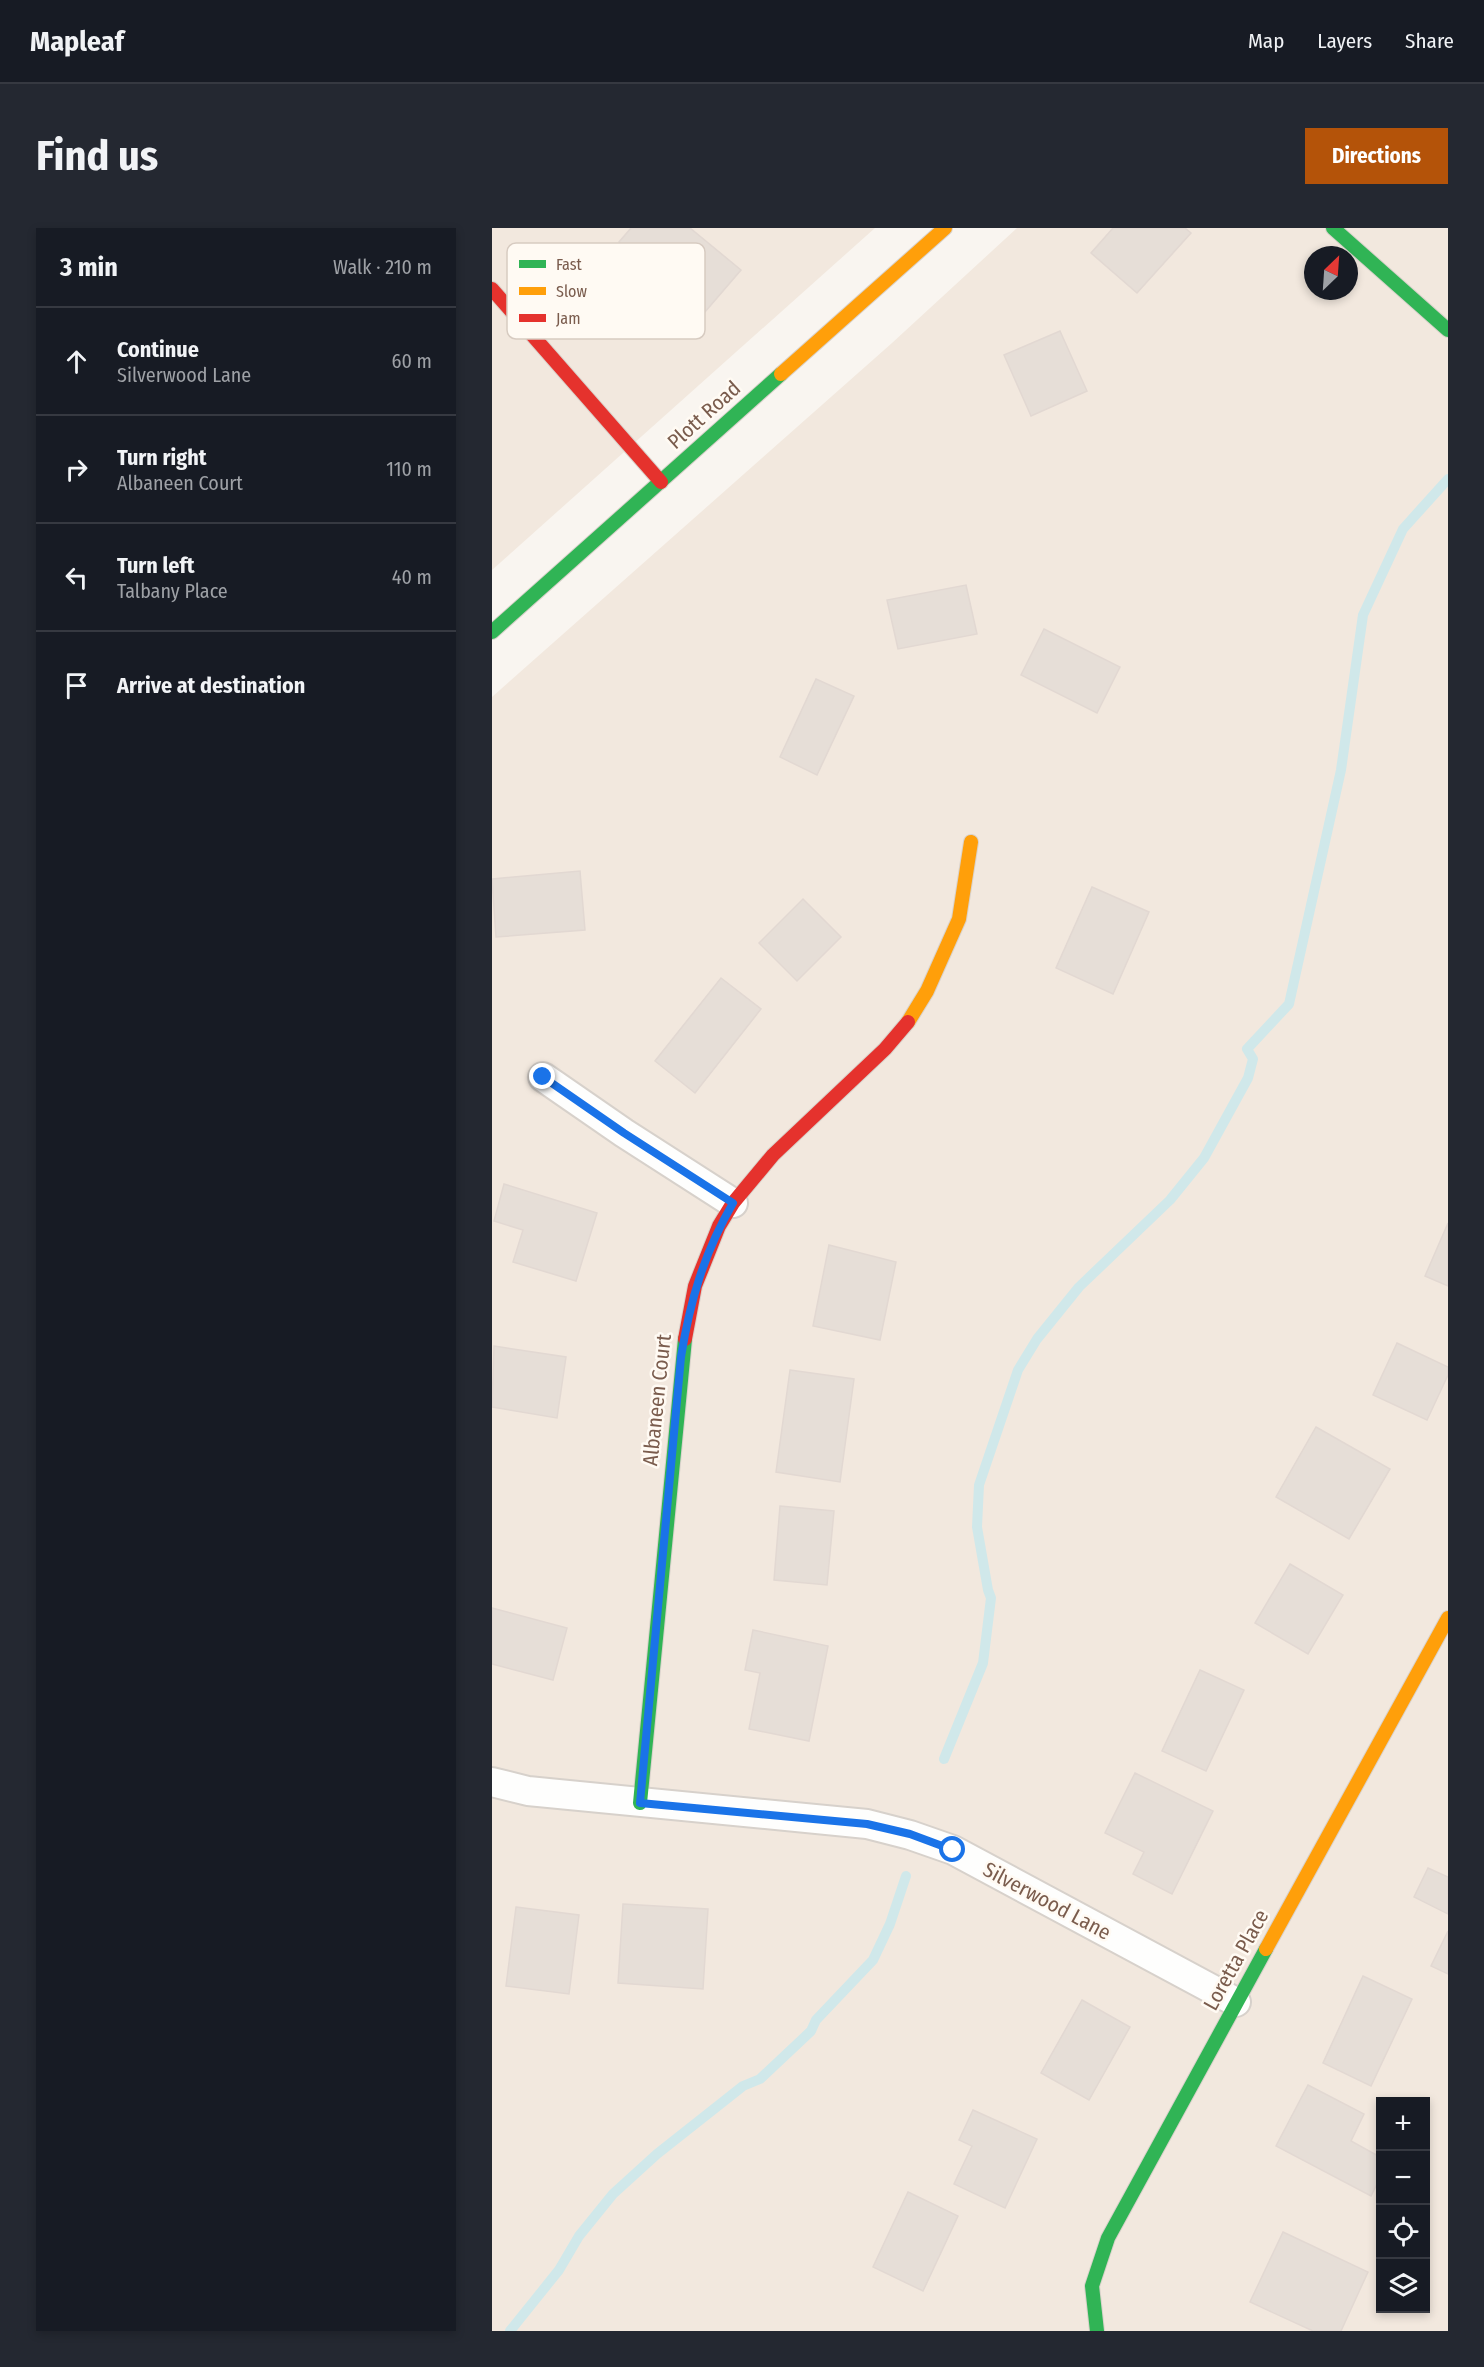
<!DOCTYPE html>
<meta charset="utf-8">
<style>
body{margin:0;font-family:"Fira Sans Condensed",sans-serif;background:#242831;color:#f1f3f6}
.controls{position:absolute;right:18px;bottom:18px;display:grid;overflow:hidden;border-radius:0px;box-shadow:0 3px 9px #0003}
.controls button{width:54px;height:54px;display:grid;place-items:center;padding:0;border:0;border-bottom:2px solid #363941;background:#171b24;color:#f1f3f6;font:30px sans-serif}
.compass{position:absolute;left:812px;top:18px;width:54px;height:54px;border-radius:50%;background:#171b24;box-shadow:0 3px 9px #0003;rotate:25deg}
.stop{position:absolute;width:18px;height:18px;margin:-14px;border:4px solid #1a73e8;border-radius:50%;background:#fff}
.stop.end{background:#1a73e8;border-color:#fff;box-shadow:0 2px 6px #0008}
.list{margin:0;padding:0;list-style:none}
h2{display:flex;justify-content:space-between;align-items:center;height:78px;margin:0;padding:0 24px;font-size:26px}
h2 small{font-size:20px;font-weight:400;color:#9ea1a6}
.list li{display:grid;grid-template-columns:39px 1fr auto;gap:18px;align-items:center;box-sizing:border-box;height:108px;padding:0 24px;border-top:2px solid #363941}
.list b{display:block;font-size:22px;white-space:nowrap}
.list p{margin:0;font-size:20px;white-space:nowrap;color:#9ea1a6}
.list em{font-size:20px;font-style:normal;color:#9ea1a6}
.icon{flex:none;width:33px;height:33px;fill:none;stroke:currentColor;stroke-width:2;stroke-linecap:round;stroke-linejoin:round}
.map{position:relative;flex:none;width:956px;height:2103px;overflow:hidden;border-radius:0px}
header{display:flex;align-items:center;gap:36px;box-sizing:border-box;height:84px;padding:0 30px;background:#171b24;border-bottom:2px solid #363941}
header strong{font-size:28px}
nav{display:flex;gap:33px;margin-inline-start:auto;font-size:21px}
.intro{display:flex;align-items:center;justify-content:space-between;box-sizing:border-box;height:144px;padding:0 36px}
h1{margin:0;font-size:42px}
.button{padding:15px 27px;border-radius:0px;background:#b45309;color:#fff;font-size:21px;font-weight:700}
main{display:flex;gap:36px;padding:0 36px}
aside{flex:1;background:#171b24;border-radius:0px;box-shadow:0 3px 9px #0003}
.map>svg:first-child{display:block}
.residential{fill:#f2e8de;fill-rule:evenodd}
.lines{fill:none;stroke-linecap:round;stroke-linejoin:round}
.stream{stroke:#d0e8ea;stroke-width:10}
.building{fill:#e6ded7;stroke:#e2d8d2;stroke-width:1.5}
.street-casing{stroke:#d7d1cb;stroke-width:32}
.fast-casing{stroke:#d9d2cb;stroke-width:16}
.slow-casing{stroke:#d9d2cb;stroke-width:16}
.jam-casing{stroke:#d9d2cb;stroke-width:16}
.street{stroke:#fefefd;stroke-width:28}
.fast{stroke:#30b455;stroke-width:14}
.slow{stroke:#ff9f0a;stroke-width:14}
.jam{stroke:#e5322d;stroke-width:14}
.route{stroke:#1a73e8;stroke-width:8}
.labels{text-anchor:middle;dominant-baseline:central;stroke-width:5;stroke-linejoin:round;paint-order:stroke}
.street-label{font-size:21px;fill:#7a5c4d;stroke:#fffaf3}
.key{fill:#fffaf3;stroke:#d7cbc1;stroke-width:1.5}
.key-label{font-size:16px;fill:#7a5c4d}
</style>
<header>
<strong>Mapleaf</strong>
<nav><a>Map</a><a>Layers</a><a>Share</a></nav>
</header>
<div class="intro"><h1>Find us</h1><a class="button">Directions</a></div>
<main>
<aside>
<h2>3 min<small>Walk · 210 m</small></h2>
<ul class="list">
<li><svg class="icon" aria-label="ahead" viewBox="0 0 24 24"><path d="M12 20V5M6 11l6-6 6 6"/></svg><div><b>Continue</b><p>Silverwood Lane</p></div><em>60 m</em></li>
<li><svg class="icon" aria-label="right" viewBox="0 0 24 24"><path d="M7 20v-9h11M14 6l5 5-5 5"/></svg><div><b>Turn right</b><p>Albaneen Court</p></div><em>110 m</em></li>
<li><svg class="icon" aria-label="left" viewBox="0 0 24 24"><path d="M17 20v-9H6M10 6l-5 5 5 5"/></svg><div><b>Turn left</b><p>Talbany Place</p></div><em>40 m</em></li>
<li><svg class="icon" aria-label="arrive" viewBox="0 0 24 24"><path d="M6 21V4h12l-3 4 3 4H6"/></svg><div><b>Arrive at destination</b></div></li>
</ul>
</aside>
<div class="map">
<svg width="956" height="2103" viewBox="0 0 956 2103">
<rect width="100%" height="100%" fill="#f9f5f0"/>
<g class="residential">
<polygon points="0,0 383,0 0,342"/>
<path d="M525,0H956V2103H0V469L400,115ZM821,27H857V63H821ZM888,1874H934V2080H888Z"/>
</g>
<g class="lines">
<g class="stream">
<polyline points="452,1531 491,1435 499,1370 496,1362 485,1299 487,1257 526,1142 545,1111 587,1059 678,972 712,930 756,850 761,831 755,821 797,776 849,542 871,387 911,301 956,251"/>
<polyline points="18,2103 67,2042 87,2008 121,1966 165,1926 251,1858 268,1851 319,1803 324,1792 381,1732 398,1696 414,1648"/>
</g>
</g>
<g class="building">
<polygon points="139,0 198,0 249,42 213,84 127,14"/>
<polygon points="621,0 693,0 699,5 645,65 599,25"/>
<polygon points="568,103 595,163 539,188 512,127"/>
<polygon points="474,357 485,406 406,421 395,372"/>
<polygon points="552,401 628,439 605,485 529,447"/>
<polygon points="324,451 362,468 325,547 288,529"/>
<polygon points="88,643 93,702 4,709 0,651"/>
<polygon points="600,659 657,684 621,766 564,740"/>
<polygon points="311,671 349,709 305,753 267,715"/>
<polygon points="229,750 269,781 203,865 163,833"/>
<polygon points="12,956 105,985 84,1053 21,1034 31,1002 2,993"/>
<polygon points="956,995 956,1058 933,1048"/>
<polygon points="337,1017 404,1034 388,1112 321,1098"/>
<polygon points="905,1115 956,1139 956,1147 935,1192 881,1167"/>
<polygon points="2,1118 74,1129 65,1190 0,1179"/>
<polygon points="298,1142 362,1151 348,1254 284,1244"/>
<polygon points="824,1199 898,1241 857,1311 784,1269"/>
<polygon points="288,1278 342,1283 335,1357 282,1352"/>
<polygon points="798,1336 851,1367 816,1426 763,1395"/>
<polygon points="0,1380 75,1400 61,1452 0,1436"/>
<polygon points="261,1402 336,1418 317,1513 257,1501 268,1445 253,1442"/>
<polygon points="708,1442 752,1462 714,1543 670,1523"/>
<polygon points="643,1545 721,1583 680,1666 641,1646 652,1624 613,1605"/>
<polygon points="936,1640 956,1649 956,1686 922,1669"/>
<polygon points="131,1676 216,1681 211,1761 126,1755"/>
<polygon points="24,1679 87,1687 77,1766 14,1758"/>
<polygon points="956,1703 956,1746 939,1738"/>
<polygon points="871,1748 920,1771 879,1858 831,1835"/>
<polygon points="590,1772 638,1799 597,1872 549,1845"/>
<polygon points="816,1857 872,1886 859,1913 888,1929 888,1950 879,1968 784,1918"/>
<polygon points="481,1882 545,1911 513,1980 462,1956 480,1918 467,1912"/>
<polygon points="416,1964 466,1988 431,2063 381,2039"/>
<polygon points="791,2004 876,2044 849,2103 821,2103 758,2074"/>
</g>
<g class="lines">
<g class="street-casing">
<g id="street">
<polyline points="51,849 132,905 241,975"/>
<polyline points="0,1554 36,1563 375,1596 418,1607 461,1622 744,1774"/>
</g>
</g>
<g class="fast-casing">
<g id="fast">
<polyline points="841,0 956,102"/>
<polyline points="0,404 289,146"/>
<polyline points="148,1575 193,1111"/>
<polyline points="605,2103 600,2058 616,2010 774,1721"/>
</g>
</g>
<g class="slow-casing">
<g id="slow">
<polyline points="289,146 453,0"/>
<polyline points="416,794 435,763 467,691 479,614"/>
<polyline points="774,1721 956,1390"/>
</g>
</g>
<g class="jam-casing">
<g id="jam">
<polyline points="0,61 169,254"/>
<polyline points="193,1111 203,1058 227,998 241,975 281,927 393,821 416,794"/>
</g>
</g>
<use href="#street" class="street"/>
<use href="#fast" class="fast"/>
<use href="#slow" class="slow"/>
<use href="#jam" class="jam"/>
</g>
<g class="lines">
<path class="route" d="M51,849L132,905L241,975C212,1025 198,1073 189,1129L148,1575L375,1596L418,1606L461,1622"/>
</g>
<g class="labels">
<g class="street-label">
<text transform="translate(212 187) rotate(-42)">Plott Road</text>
<text transform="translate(165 1172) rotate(-84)">Albaneen Court</text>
<text transform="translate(555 1673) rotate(28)">Silverwood Lane</text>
<text transform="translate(744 1732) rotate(-61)">Loretta Place</text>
</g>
</g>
<rect x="15" y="15" width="198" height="96" rx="9" class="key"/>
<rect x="27" y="32" width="27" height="8" fill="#30b455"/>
<rect x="27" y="59" width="27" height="8" fill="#ff9f0a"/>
<rect x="27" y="86" width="27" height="8" fill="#e5322d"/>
<g class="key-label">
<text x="64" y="42">Fast</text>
<text x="64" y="69">Slow</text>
<text x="64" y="96">Jam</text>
</g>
</svg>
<div class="controls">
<button>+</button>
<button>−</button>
<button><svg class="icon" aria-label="locate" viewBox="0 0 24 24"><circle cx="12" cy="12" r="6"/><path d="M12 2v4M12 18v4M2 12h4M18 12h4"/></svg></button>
<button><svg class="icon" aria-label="layers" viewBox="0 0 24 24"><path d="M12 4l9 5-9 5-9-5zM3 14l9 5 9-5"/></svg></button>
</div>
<svg class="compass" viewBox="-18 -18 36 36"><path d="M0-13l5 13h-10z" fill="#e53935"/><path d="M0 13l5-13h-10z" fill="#9ea1a6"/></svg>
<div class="stop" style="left:461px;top:1622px"></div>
<div class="stop end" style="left:51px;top:849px"></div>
</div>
</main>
